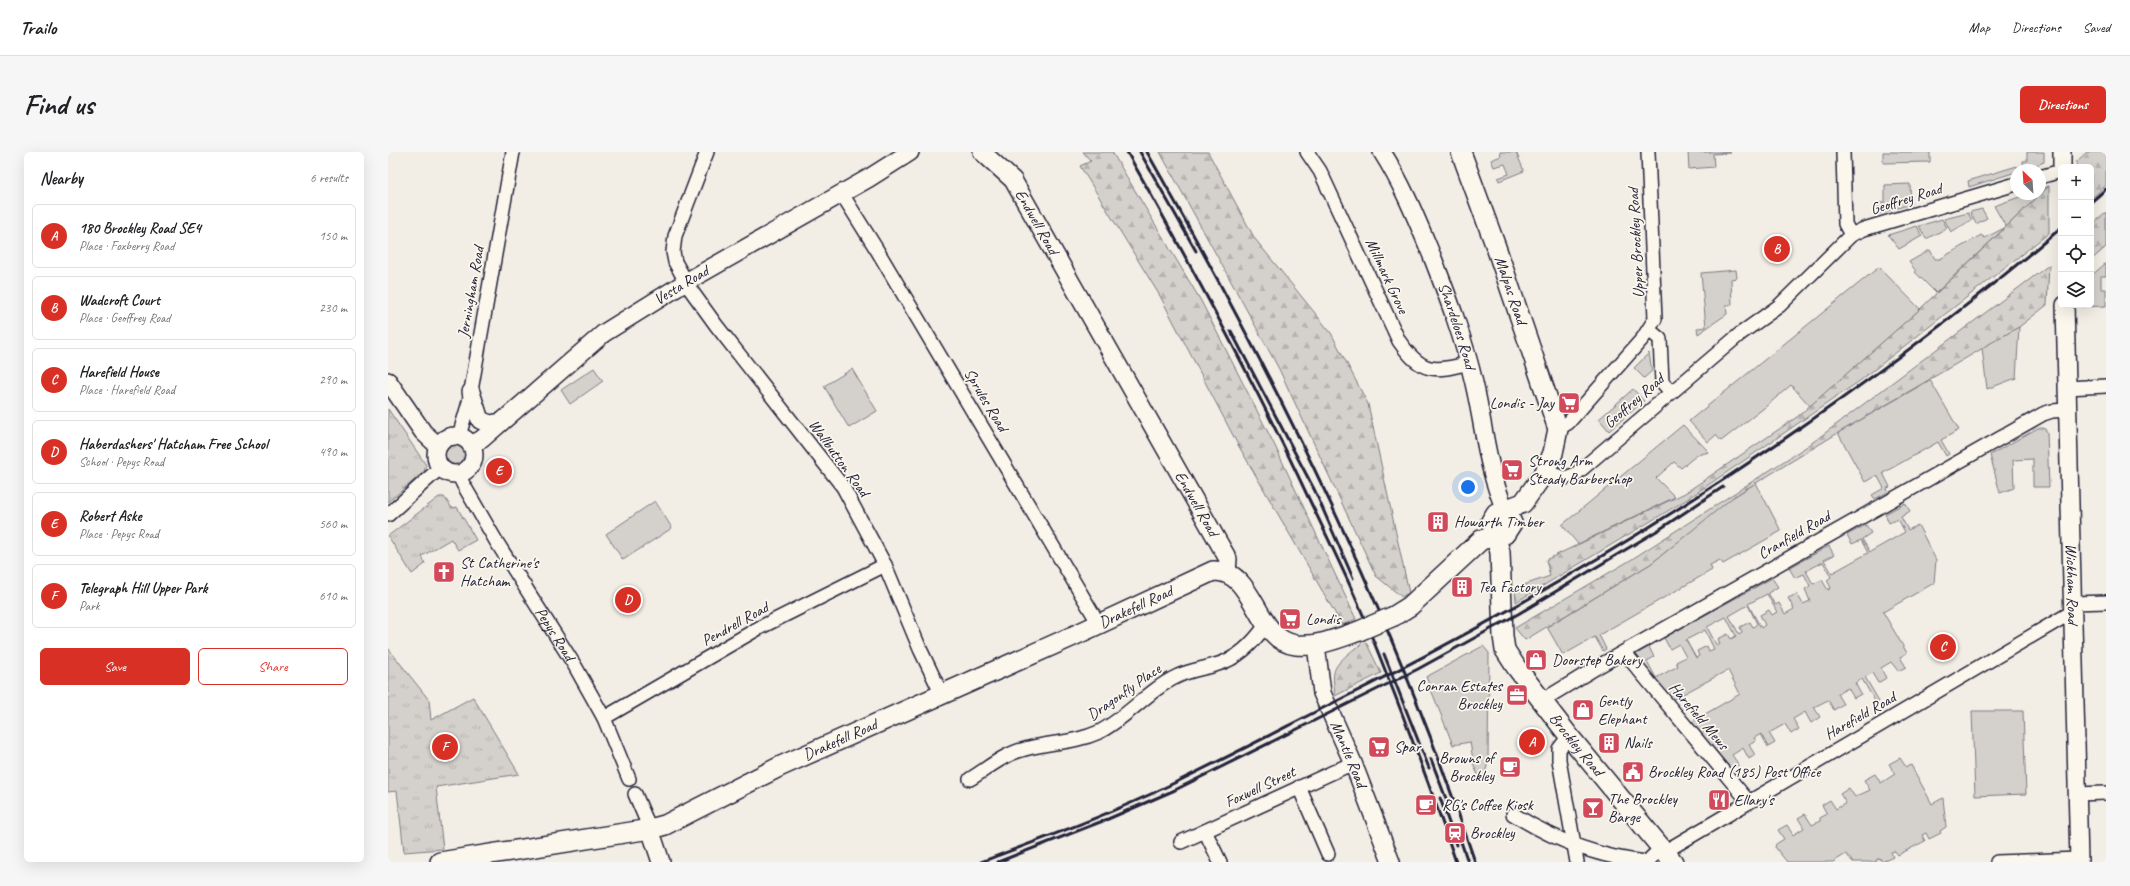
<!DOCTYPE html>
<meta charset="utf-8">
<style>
body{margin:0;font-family:Caveat,sans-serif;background:#f6f6f6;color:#202124}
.controls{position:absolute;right:12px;top:12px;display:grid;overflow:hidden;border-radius:6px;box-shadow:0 4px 16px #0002}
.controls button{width:36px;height:36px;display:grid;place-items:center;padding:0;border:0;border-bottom:1px solid #e0e0e0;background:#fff;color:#202124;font:20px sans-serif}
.compass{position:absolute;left:1622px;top:12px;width:36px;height:36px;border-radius:50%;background:#fff;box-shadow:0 4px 16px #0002;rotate:335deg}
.you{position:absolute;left:1080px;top:335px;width:14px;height:14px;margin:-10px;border:3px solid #fff;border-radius:50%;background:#1a73e8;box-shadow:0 0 0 6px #1a73e833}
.badge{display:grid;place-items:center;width:26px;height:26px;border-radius:50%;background:#d93025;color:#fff;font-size:13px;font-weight:700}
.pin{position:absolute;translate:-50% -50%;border:2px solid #fff;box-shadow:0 1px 4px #0006}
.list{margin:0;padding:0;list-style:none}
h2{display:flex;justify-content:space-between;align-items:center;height:52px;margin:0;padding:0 16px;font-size:17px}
h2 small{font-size:13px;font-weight:400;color:#757577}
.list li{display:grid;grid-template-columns:26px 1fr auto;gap:12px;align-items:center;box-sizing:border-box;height:64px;margin:0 8px 8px;padding:0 8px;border:1px solid #e0e0e0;border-radius:6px}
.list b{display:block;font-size:15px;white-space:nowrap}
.list p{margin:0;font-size:13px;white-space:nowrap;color:#757577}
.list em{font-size:13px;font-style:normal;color:#757577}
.actions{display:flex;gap:8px;padding:12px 16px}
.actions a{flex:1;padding:9px 0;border:1px solid #d93025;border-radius:6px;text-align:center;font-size:14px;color:#d93025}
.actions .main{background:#d93025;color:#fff}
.icon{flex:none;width:22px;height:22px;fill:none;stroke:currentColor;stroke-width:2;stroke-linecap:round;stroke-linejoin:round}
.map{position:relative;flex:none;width:1718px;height:710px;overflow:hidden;border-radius:6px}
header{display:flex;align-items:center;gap:24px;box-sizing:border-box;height:56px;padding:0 20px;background:#fff;border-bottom:1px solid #e0e0e0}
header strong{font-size:19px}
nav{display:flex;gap:22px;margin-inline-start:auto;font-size:14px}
.intro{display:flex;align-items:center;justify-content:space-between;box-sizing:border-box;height:96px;padding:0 24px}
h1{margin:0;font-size:28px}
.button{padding:10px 18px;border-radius:6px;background:#d93025;color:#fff;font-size:14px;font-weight:700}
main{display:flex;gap:24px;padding:0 24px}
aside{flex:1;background:#fff;border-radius:6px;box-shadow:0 4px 16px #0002}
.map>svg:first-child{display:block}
.grass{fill:url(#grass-tufts);stroke:#7b7a84}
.forest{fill:url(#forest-firs);stroke:#7b7a84}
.garden{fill:#d4d1cc;stroke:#7b7a84;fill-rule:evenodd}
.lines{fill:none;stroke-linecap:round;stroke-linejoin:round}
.minor-casing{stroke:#22223b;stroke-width:16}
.tertiary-casing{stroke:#22223b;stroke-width:20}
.secondary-casing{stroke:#22223b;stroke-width:22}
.minor{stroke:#fbf7ec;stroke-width:13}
.tertiary{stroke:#fbf7ec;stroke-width:17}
.secondary{stroke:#fbf7ec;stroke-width:19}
.rail{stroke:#22223b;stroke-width:3}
.secondary-bridge-casing{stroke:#22223b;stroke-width:22;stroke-linecap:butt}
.secondary-bridge{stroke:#fbf7ec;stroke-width:19}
.labels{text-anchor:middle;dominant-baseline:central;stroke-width:3.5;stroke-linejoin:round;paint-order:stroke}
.street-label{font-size:16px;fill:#22223b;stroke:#fbf7ec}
.poi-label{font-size:16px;fill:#22223b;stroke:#fbf7ec;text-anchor:start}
</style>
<header>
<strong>Trailo</strong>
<nav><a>Map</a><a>Directions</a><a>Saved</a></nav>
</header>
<div class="intro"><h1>Find us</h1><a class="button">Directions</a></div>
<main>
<aside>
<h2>Nearby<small>6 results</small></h2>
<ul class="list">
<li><span class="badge">A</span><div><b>180 Brockley Road SE4</b><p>Place · Foxberry Road</p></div><em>150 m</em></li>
<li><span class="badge">B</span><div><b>Wadcroft Court</b><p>Place · Geoffrey Road</p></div><em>230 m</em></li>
<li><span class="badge">C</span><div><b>Harefield House</b><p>Place · Harefield Road</p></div><em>290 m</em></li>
<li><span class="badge">D</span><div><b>Haberdashers' Hatcham Free School</b><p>School · Pepys Road</p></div><em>490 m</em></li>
<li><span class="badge">E</span><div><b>Robert Aske</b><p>Place · Pepys Road</p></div><em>560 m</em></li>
<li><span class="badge">F</span><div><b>Telegraph Hill Upper Park</b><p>Park</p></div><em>610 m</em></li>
</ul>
<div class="actions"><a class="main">Save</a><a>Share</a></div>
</aside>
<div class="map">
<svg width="1718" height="710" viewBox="0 0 1718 710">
<defs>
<pattern id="grass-tufts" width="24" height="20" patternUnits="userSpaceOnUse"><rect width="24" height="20" fill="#d4d1cc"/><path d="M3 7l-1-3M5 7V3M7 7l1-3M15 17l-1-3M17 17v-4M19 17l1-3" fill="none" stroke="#b6b3b0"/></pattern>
<pattern id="forest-firs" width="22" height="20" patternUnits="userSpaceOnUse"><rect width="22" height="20" fill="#d4d1cc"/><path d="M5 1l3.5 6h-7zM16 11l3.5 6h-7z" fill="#b6b3b0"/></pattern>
</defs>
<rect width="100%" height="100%" fill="#f2eee5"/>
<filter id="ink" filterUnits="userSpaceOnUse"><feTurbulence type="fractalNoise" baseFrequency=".025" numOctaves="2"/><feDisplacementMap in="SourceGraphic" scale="8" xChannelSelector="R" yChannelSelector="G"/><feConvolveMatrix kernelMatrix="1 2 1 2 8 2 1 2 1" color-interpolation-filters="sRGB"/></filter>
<g filter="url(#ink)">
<g class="grass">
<polygon points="0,257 38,313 36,320 0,350"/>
<circle cx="66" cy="302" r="13"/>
<polygon points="51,345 56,345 64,356 69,355 88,388 70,398 63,387 34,404 37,412 24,422 0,384"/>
<polygon points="0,496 41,548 43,568 85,545 131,622 48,635 55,697 16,700 9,639 0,640"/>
</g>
<g class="forest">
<polygon points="695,0 724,0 813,149 887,294 968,467 954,473 849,291 772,144 692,14 703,9"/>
<polygon points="772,0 820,0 867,87 943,181 980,252 1021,441 1014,445 988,424 891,217"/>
<polygon points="1699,0 1718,0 1718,33 1703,47 1703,15 1688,15 1689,9"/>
<polygon points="1661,34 1661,81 1473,228 1354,310 1298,348 1128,450 1127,436 1162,424 1158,408 1297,341 1409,265 1532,157"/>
<polygon points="1718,60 1718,95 1703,108 1703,74"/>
<polygon points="1661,113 1659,153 1631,175 1450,281 1350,342 1264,411 1137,488 1127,476 1241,409 1421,293"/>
<path d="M978,490L993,521L947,544C945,521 942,518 960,502C966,497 971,493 978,490Z"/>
</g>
<g class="garden">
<polygon points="1112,0 1128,0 1136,19 1111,29 1110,26 1121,22 1117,12 1106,15 1103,8 1113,4"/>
<polygon points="1300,0 1342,0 1343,1 1325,2 1326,15 1301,17"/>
<polygon points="1495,0 1542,0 1542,10 1495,11"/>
<polygon points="1639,0 1656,0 1656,10 1636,18 1635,9 1639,9"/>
<polygon points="1629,14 1630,18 1628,20 1581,35 1580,29"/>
<polygon points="1522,32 1523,52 1490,62 1490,51 1497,50 1497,33"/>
<polygon points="1661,34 1548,141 1527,120 1528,119 1521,110 1542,98 1547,107 1552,107 1593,83 1597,86 1618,75 1606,54 1640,42 1652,42 1652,38"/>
<polygon points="1594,57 1599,66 1588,72 1582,60"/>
<polygon points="1580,61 1584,68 1563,80 1556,67"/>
<polygon points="1554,67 1559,76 1538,87 1531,74"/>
<polygon points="1529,74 1534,84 1511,97 1500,83"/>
<polygon points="1718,111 1718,124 1713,124 1713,137 1718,137 1718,154 1693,155 1693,153 1703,153 1703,124"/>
<polygon points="1491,115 1532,157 1422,254 1403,233 1376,256 1333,289 1328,283 1320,290 1301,269"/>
<polygon points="1348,118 1349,126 1343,127 1344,153 1338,153 1339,162 1310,182 1309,176 1318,175 1313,121"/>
<polygon points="1631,175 1628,226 1599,237 1594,196"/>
<polygon points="1261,201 1264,219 1256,226 1246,216"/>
<polygon points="206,216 215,229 182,252 173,238"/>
<polygon points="464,217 489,259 461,276 436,234"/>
<polygon points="1542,228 1571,278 1553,288 1561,302 1558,304 1550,290 1495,321 1502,335 1499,336 1500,340 1487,347 1484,343 1496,336 1489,323 1477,330 1450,281"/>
<polygon points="1245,237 1256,249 1221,279 1211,267"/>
<polygon points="1295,273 1321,300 1309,303 1293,316 1286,310 1268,326 1287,345 1190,392 1174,373"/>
<polygon points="1650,276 1656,276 1659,280 1661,335 1645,335 1645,307 1625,308 1626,336 1612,341 1602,303"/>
<polygon points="1368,331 1393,379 1335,412 1332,408 1322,413 1324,418 1211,483 1218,497 1215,499 1207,485 1175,503 1159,475 1264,411 1344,346"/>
<polygon points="267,349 284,376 235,408 218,382"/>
<path d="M1517,351L1522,359L1513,365L1520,378L1530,373L1548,408L1546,431L1495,460L1519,501L1512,505L1518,515L1510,519L1503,510L1493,516L1498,526L1490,531L1484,521L1477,525L1491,549L1488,551L1474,527L1467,531L1473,542L1466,546L1460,536L1449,542L1455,552L1446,558L1440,548L1426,555L1432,565L1423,571L1417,560L1405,567L1411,577L1403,582L1397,572L1381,581L1387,591L1380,595L1373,582L1366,586L1368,589L1361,593L1367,603L1361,607L1355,596L1344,603L1351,613L1343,617L1335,608L1331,612L1298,573L1352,542L1340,518L1282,549L1245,504L1261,495L1266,505L1259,509L1268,526L1290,514L1288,510L1298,505L1291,492L1282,497L1276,486L1384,426L1390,435L1380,441L1387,453L1391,451L1397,462L1406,457L1400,446L1409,442L1415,452L1422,449L1417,437L1422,434L1416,422L1407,426L1401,416L1441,394L1446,403L1436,408L1444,421L1480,401L1473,388L1464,392L1459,383L1478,373L1483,381L1474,387L1482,400L1517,380L1510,367L1501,371L1497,362ZM1435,410L1443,425L1439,428L1443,436L1440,438L1434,428L1425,432L1418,419ZM1379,442L1389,460L1384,463L1381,458L1372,463L1377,473L1373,476L1360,452ZM1360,453L1369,472L1365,475L1362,470L1352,475L1354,480L1351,482L1341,464ZM1338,465L1348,484L1343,487L1340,482L1330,487L1332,492L1329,494L1319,475ZM1317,478L1326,497L1321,499L1319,494L1309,499L1311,504L1308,506L1298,488Z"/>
<polygon points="1095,494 1101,501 1100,609 1097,623 1090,623 1086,614 1082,590 1065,593 1038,525"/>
<polygon points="1584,559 1635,559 1638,642 1587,644"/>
<polygon points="1512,606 1518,615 1523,613 1544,652 1555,646 1558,675 1552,679 1553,681 1541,687 1538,681 1534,683 1537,689 1510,703 1507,699 1503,700 1505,705 1494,710 1492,706 1488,708 1489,710 1465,710 1458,702 1445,710 1399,710 1387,695 1388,692 1396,687 1390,678 1399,673 1405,683 1416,676 1410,666 1417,662 1424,673 1432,669 1432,666 1439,662 1434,653 1442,648 1448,657 1458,651 1452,642 1461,636 1467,645 1482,638 1476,628 1487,622 1493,631 1507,622 1501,612"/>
</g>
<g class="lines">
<g class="minor-casing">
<g id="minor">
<polyline points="319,0 287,84 285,100 287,110 302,137 328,173 455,335 497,413 532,497 554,543"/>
<path d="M919,0L932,19L1011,189C1034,222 1045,220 1082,211"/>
<polyline points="1455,0 1457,72 1463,83"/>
<polyline points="1652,25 1673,19"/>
<polyline points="454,42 489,98 711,472"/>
<polyline points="1261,178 1272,187 1274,230 1282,239"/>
<polyline points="1678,236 1718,234"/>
<polyline points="1170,277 1180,271 1255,186 1267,167 1260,0"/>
<polyline points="71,284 81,250 125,0"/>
<polyline points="1157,320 1177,326 1188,322 1352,182 1391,154 1463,83 1476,77 1628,32"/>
<path id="s1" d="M70,321L75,332L108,389L187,514L216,566L241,627"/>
<polyline points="0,363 53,315"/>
<polyline points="1685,451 1718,450"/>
<polyline points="1236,500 1360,649"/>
<polyline points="1155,548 1211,514 1655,262 1664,259 1678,258"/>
<polyline points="216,566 371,476 497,413"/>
<polyline points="1181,584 1171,597 1171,608 1189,710"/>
<path d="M582,627C600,616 616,602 637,597C662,590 687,591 711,580C740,565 760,538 790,524C802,518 814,517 827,513C850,507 864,492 878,473"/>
<polyline points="911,635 940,702"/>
<polyline points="247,642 262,677"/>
<polyline points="1688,642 1718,641"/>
<path d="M1125,662C1165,687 1212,706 1259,710L1266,703L1276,700L1686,459"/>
<polyline points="817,679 832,710"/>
<polyline points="793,690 965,611"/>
<polyline points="1609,710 1690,707"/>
</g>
</g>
<g class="tertiary-casing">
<g id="tertiary">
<path id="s2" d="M594,0L625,28L840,407L839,420"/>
<path id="s3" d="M994,0C1015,33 1029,68 1044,104C1060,145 1076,187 1086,231C1096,273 1099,318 1117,357"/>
<polyline points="1674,15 1674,0"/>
<path id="s4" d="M1677,153L1691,710"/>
<polyline points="0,229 35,280 50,294"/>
<polyline points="83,240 92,268 102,272 113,270"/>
<circle cx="67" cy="303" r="19"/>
<path id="s5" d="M83,293L94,287L216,181L298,130L481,26L522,0"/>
<path id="s6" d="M928,493L934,541L965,611L1003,710"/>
<polyline points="262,677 273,710"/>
</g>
</g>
<g class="secondary-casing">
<g id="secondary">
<path id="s7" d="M1073,0L1108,95L1170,277L1165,301L1157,320L1135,351L1108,361L1103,369L1112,400L1115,484L1117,498L1128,515L1181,584L1285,710"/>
<polyline points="1006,464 1022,454 1093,388 1117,382 1124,371 1117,357"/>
<path id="s8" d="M52,710L262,677L277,673L393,614L683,485L825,419C868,417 866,488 908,493C930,495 951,486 971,479"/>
</g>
</g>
<use href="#minor" class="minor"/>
<use href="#tertiary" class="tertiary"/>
<use href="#secondary" class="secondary"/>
<g class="rail">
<path d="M739,0C803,113 865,227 920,345C939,384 958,423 975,463C1008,544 1040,627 1068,710"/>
<polyline points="752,0 808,99"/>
<path d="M759,0C888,227 1005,462 1087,710"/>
<polyline points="1703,50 1718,37"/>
<polyline points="843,179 927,339 965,426"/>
<polyline points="996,502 1041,616"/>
<polyline points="1043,607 1060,652"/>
<polyline points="1052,646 1069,693"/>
<polyline points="1071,684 1080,710"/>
<path d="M593,710C656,686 720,663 780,634C830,610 878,585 927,560C1194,429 1446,268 1673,76"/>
<polyline points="610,710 720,667 787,638 1030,517 1130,462 1272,377 1335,335"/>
</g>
<g class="secondary-bridge-casing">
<polyline id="secondary-bridge" points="971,479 1006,464"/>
</g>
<use href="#secondary-bridge" class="secondary-bridge"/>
</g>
</g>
<defs>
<g id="supermarket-square" transform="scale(1.15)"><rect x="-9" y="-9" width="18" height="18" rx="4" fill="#d1495b" stroke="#fbf7ec"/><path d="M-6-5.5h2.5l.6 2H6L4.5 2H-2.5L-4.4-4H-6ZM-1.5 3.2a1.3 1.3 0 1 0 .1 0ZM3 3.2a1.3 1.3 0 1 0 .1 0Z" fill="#fff"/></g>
<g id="building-square" transform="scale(1.15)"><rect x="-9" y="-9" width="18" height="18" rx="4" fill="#d1495b" stroke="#fbf7ec"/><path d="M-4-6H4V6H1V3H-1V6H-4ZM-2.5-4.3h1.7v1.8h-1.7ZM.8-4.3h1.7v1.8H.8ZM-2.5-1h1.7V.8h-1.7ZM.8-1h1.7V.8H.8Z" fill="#fff"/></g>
<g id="church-square" transform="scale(1.15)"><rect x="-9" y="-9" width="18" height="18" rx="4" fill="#d1495b" stroke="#fbf7ec"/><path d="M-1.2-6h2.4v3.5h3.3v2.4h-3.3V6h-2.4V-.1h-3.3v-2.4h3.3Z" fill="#fff"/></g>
<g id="shop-square" transform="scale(1.15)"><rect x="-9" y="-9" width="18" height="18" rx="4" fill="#d1495b" stroke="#fbf7ec"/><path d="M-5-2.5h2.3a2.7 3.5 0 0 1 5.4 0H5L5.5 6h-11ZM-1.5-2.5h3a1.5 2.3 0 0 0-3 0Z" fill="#fff"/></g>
<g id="office-square" transform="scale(1.15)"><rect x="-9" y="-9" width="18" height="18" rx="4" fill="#d1495b" stroke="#fbf7ec"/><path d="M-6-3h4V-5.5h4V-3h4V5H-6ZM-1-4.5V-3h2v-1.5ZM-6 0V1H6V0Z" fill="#fff"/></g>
<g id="cafe-square" transform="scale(1.15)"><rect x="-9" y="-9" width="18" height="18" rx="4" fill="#d1495b" stroke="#fbf7ec"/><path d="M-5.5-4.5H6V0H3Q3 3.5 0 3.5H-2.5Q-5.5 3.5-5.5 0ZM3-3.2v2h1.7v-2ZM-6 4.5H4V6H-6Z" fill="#fff"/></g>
<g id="civic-square" transform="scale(1.15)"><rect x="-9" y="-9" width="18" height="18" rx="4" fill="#d1495b" stroke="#fbf7ec"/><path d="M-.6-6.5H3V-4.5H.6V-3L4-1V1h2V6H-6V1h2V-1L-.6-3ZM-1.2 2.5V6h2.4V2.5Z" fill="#fff"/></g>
<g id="restaurant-square" transform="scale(1.15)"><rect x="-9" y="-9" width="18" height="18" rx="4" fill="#d1495b" stroke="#fbf7ec"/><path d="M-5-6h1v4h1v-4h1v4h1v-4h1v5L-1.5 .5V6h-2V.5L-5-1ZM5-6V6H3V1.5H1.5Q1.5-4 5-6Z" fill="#fff"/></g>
<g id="bar-square" transform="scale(1.15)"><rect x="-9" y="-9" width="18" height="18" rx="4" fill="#d1495b" stroke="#fbf7ec"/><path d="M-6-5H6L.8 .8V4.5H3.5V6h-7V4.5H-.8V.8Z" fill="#fff"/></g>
<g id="station-square" transform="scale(1.15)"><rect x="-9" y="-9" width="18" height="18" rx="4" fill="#d1495b" stroke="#fbf7ec"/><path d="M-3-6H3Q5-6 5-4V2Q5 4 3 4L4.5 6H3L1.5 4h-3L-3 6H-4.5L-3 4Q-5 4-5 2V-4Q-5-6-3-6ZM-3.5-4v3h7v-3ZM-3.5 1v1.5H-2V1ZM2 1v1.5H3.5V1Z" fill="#fff"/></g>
</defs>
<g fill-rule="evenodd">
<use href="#supermarket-square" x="1181" y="251"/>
<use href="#supermarket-square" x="1124" y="318"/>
<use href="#building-square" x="1050" y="370"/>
<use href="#church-square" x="56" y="420"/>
<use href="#building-square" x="1074" y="435"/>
<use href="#supermarket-square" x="902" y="467"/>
<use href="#shop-square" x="1148" y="508"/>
<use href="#office-square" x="1129" y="543"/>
<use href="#shop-square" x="1195" y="558"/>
<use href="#building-square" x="1221" y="591"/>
<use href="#supermarket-square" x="991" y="595"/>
<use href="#cafe-square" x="1122" y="615"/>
<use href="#civic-square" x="1245" y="620"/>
<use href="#restaurant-square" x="1331" y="648"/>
<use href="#cafe-square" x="1038" y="653"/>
<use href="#bar-square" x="1205" y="656"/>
<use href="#station-square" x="1067" y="681"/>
</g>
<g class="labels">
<g class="street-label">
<text transform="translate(1518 47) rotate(-17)">Geoffrey Road</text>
<text stroke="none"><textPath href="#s2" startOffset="90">Endwell Road</textPath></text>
<text transform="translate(1248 91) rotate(-93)">Upper Brockley Road</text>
<text transform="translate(999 124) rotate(65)">Millmark Grove</text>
<text stroke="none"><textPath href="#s5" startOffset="265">Vesta Road</textPath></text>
<text stroke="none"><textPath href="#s7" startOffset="147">Malpas Road</textPath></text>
<text transform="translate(83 140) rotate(-80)">Jerningham Road</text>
<text stroke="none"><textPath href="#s3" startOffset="190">Shardeloes Road</textPath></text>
<text transform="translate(598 248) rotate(59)">Sprules Road</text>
<text transform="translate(1246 249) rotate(-41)">Geoffrey Road</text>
<text transform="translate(451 306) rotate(54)">Wallbutton Road</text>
<text stroke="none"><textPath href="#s2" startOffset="414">Endwell Road</textPath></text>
<text transform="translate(1406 383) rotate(-30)">Cranfield Road</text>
<text stroke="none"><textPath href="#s4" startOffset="279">Wickham Road</textPath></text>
<text stroke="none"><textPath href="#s8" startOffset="747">Drakefell Road</textPath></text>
<text transform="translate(347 472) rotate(-29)">Pendrell Road</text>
<text stroke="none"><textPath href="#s1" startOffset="188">Pepys Road</textPath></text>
<text transform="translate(736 540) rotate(-35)">Dragonfly Place</text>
<text transform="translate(1311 564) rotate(50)">Harefield Mews</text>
<text transform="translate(1472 564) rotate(-30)">Harefield Road</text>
<text stroke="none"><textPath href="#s8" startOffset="423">Drakefell Road</textPath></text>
<text stroke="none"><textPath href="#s7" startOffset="664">Brockley Road</textPath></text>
<text stroke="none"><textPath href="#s6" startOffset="115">Mantle Road</textPath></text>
<text transform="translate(872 635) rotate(-25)">Foxwell Street</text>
</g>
<g class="poi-label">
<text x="1166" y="251" text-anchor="end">Londis - Jay</text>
<text x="1140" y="309">Strong Arm<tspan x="1140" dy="18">Steady Barbershop</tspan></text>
<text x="1066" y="370">Howarth Timber</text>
<text x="72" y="411">St Catherine's<tspan x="72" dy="18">Hatcham</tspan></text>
<text x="1090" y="435">Tea Factory</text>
<text x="918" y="467">Londis</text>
<text x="1164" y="508">Doorstep Bakery</text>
<text x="1114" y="534" text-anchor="end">Conran Estates<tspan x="1114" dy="18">Brockley</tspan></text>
<text x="1210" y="549">Gently<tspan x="1210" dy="18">Elephant</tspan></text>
<text x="1236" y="591">Nails</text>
<text x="1006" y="595">Spar</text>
<text x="1106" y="606" text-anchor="end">Browns of<tspan x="1106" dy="18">Brockley</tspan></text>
<text x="1260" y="620">Brockley Road (185) Post Office</text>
<text x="1220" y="647">The Brockley<tspan x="1220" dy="18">Barge</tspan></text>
<text x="1346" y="648">Ellary's</text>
<text x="1054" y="653">RG's Coffee Kiosk</text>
<text x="1082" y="681">Brockley</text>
</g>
</g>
</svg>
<div class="controls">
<button>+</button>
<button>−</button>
<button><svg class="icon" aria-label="locate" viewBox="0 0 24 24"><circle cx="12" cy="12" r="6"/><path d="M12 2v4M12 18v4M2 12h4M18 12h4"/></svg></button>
<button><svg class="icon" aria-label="layers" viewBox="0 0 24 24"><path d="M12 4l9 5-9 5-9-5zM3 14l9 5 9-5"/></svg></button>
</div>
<svg class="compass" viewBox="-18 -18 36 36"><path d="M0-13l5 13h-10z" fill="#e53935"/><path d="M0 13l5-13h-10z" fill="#757577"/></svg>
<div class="you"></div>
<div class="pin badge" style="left:1144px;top:590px">A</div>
<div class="pin badge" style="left:1389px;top:97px">B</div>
<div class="pin badge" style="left:1555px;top:495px">C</div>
<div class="pin badge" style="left:240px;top:448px">D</div>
<div class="pin badge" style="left:111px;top:319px">E</div>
<div class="pin badge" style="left:57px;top:595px">F</div>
</div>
</main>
